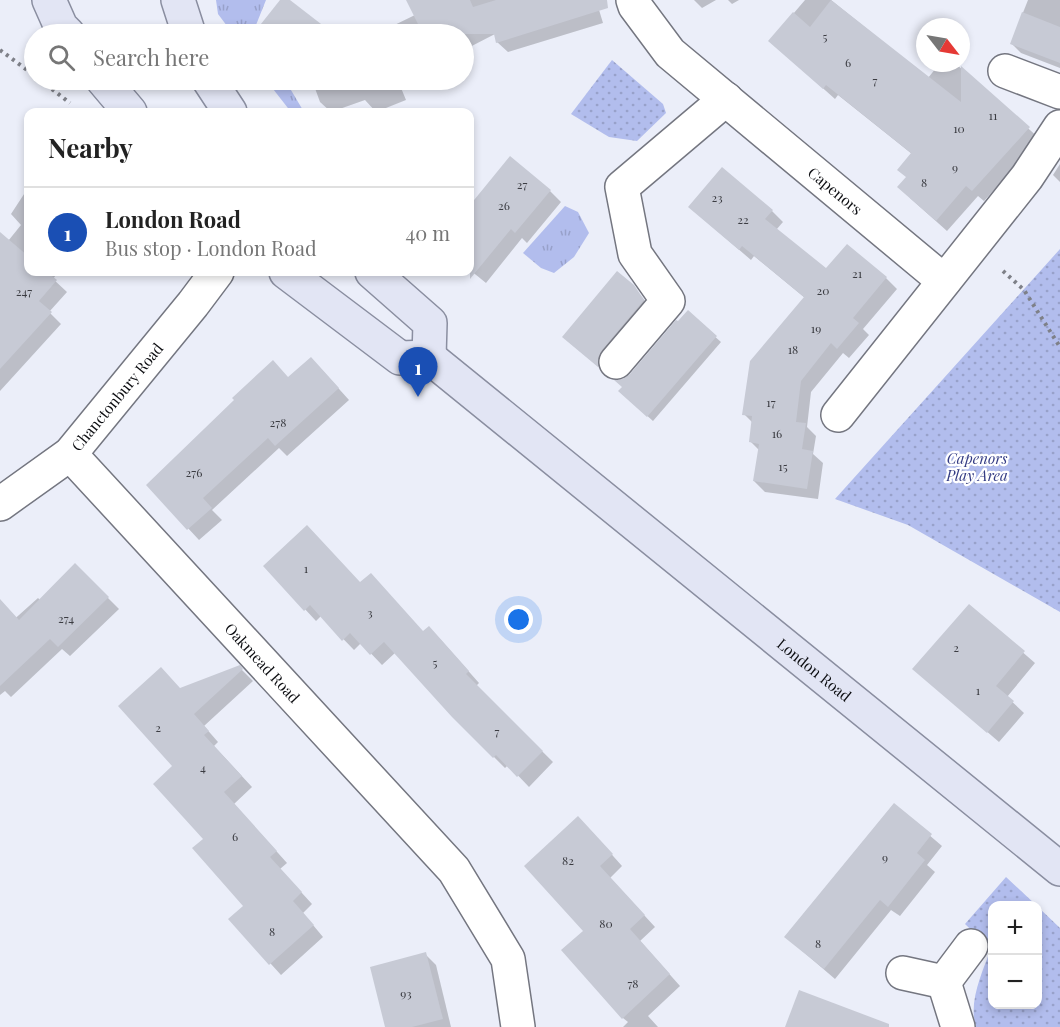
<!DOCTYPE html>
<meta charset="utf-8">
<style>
body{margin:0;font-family:"Playfair Display",serif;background:#f6f6f6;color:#222}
.controls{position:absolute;right:18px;bottom:18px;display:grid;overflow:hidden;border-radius:12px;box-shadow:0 3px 9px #0003}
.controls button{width:54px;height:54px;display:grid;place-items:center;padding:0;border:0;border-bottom:2px solid #e0e0e0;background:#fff;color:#222;font:30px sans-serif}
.compass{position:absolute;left:916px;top:18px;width:54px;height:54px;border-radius:50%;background:#fff;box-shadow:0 3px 9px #0003;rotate:121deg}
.you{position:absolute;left:519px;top:620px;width:21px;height:21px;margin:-15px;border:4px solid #fff;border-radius:50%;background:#1a73e8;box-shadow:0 0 0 9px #1a73e833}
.badge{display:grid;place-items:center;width:39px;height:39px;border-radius:50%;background:#7c3aed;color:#fff;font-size:20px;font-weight:700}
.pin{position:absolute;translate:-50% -50px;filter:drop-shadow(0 2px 3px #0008)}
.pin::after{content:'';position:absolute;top:32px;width:21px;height:18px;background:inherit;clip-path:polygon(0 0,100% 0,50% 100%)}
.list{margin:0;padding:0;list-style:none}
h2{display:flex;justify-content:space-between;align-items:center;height:78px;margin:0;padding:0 24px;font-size:26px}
h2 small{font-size:20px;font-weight:400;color:#767676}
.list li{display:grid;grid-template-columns:39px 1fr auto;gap:18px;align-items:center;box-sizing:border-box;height:90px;padding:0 24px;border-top:2px solid #e0e0e0}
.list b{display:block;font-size:22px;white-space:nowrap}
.list p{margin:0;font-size:20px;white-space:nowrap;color:#767676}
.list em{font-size:20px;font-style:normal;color:#767676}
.icon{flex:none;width:33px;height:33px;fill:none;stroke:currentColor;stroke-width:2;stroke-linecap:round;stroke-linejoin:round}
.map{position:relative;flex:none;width:1060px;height:1027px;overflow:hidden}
.search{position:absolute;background:#fff;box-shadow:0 3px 9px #0003;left:24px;top:24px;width:450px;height:66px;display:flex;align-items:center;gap:15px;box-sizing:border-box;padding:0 21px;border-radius:33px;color:#767676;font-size:22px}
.panel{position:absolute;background:#fff;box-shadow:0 3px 9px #0003;left:24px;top:108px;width:450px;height:168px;border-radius:12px}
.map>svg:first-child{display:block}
.grass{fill:url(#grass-tufts)}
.park{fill:url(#park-dots)}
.shadow{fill:#0003}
.building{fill:#c7cad5}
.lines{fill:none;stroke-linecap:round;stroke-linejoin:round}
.minor-casing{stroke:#747680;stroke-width:36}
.major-casing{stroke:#8a8ea0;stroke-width:36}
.path{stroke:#7e8088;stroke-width:4;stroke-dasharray:3 4.5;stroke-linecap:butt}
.minor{stroke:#fff;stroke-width:33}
.major{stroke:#e2e5f4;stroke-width:33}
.labels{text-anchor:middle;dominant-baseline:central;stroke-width:4.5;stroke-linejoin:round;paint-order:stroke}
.number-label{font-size:12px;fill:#3b3c42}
.street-label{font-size:15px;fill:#0c0d11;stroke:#fff}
.park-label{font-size:15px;font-style:italic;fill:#343c84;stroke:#fff}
</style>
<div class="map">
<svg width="1060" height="1027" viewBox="0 0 1060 1027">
<defs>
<pattern id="grass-tufts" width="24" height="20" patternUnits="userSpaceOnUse" patternTransform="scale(1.5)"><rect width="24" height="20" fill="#b2bded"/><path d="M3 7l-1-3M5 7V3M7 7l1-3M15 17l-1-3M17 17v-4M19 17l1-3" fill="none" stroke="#98a1ca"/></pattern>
<pattern id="park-dots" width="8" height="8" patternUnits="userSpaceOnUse" patternTransform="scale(1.5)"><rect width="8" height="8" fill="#b2bded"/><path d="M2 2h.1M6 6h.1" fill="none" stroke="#98a1ca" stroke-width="1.8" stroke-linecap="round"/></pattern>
</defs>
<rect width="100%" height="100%" fill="#ebeef9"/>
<g class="grass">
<polygon points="216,0 266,0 256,25 261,34 233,34 218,14"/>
<polygon points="266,80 285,80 304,112 291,112"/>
<polygon points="565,206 578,212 589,233 574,257 554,273 541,268 523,253"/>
</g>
<g class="park">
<polygon points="612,60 663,104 666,113 637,141 609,137 571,114"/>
<polygon points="1060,249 1060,612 908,525 835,499"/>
<path d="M1006,877L1036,905L992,906V1004H1038V907L1060,928V1027H976C968,1003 982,972 991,949L965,924Z"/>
</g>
<g class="shadow">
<polygon points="282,0 288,0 331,34 277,34 265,22"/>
<polygon points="408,0 596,0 603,23 508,52 497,42 495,34 464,50 464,34 376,34 415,15"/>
<polygon points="694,0 716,0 702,8"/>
<polygon points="728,0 739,0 732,4"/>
<polygon points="805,0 831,0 928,78 940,63 955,63 1040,139 984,201 978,196 947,231 910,198 907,178 912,154 838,95 835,99 770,41"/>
<polygon points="1028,0 1060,0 1060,68 1021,53 1011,43"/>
<polygon points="312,80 405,80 399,83 406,100 376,112 365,100 331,112 320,102"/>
<polygon points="1060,164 1060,182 1053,175"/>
<polygon points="28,188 28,272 58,272 53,279 67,292 49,312 61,324 0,391 0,251 21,225 11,214"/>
<polygon points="550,191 561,202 527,243 522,238 486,283 470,270 470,197 475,201"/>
<polygon points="772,211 783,222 776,230 826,270 886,278 897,289 863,329 869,335 849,358 843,353 811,392 807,427 816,436 813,454 823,463 818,499 765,492 754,481 759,450 750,441 753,423 744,414 805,298 754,256 751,260 701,217"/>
<polygon points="633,286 649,306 603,370 569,342"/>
<polygon points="688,313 721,342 653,421 625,396 623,381 631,375"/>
<polygon points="322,370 349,400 287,456 279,448 212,510 222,520 199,540 148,485 236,400 289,379"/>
<polygon points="75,565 119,609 70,656 62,649 11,697 5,691 0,695 0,632 38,598 40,600"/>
<polygon points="265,566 361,584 424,633 440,639 479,683 476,686 553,762 529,787 508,765 505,768 494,757 396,652 382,665 361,643 354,650 321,616 316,621"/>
<polygon points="969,606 1035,663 1007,697 1024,713 999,742 914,669"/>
<polygon points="239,667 253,681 204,726 218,742 214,746 252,787 234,804 287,863 280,869 312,904 303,913 323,937 281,975 230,919 245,906 205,839 174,766 181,689"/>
<polygon points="894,805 942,846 927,865 935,872 900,916 891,910 835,979 786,937"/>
<polygon points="589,829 622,866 610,878 655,927 640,941 680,986 648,1016 658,1027 623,1027 628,1022 623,1018 584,931"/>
<polygon points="425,954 436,965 451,1027 387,1027"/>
</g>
<g class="building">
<polygon points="280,0 290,0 334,34 253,34"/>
<polygon points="406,0 470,0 473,7 496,0 607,0 608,8 496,43 494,34 412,34 411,26 418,24"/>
<polygon points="831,0 961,102 961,66 1030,127 972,191 966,186 936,221 897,187 906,177 897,170 911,153 826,85 823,89 768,41 793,12 810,27"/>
<polygon points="1022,12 1060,27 1060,63 1010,44"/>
<polygon points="510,156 551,190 515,233 511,229 470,279 470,205"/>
<polygon points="722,167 773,210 765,219 826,268 847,244 887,277 853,318 859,323 837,349 831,343 801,381 796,422 806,423 802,449 813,451 807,489 753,481 759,444 749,442 752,416 742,415 750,361 804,297 742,246 739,250 688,207"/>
<polygon points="0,232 28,256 28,272 47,272 57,280 39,301 52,312 0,369"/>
<polygon points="617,271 634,285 644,300 602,350 598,358 598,367 562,337"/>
<polygon points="688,310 717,336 647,417 618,391 622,387 614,380 623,379 630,374 676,320 678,321"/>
<polygon points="311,357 339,388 275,446 268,438 203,498 212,508 187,530 146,485 234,400 232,398 273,360 288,377"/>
<polygon points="307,525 360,582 371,573 423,631 429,626 469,671 466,674 543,751 517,777 496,755 493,758 452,717 384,642 370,655 350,633 342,641 310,605 304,611 263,566"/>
<polygon points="75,563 109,597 58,647 50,639 0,686 0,599 19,620"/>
<polygon points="969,604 1025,651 996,686 1014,701 987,733 912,669"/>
<polygon points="240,665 243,669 194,714 209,731 204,735 242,776 224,792 277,851 270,857 302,892 293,901 314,925 269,965 228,919 243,906 192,848 203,839 153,784 172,766 118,706 161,667 180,688"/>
<polygon points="894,803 932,834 917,853 925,860 888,907 880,900 824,969 784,937"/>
<polygon points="578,816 613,854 600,866 645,915 630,929 670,974 622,1019 561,950 583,931 524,866"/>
<polygon points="426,952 443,1019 412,1027 385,1027 370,967"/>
<polygon points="799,990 889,1024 889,1027 785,1027"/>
</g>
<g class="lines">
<g class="minor-casing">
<g id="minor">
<path id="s1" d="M633,0L635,6L670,53L944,281"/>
<polyline points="1005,71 1060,92"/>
<polyline points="616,362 668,301 635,254 622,187 726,99"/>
<polyline points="838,415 1027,177 1060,127"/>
<path id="s2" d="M70,454L454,870L508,959L518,1027"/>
<path id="s3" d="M0,504L70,454L193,304L217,272"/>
<polyline points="903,973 944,982 971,946"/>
<polyline points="944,982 958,1027"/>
</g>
</g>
<g class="major-casing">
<g id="major">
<polyline points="49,0 61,27 68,34"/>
<polyline points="178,0 189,34"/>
<polyline points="103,80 130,112"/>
<polyline points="209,80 230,112"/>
<path id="s4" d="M286,272L400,358L429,357L1060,869"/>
<polyline points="372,272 430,323 429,357"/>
</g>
</g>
<g class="path">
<polyline points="0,50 34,75"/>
<polyline points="40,80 70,103"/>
<polyline points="1003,271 1024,290 1060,347"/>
</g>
<use href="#minor" class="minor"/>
<use href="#major" class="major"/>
</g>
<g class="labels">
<g class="number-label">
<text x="825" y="36">5</text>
<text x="848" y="62">6</text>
<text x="875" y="80">7</text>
<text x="993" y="115">11</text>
<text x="959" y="128">10</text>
<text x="955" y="167">9</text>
<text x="924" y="182">8</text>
<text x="522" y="184">27</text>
<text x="717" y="197">23</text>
<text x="504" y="205">26</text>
<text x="743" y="219">22</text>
<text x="857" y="273">21</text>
<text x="823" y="290">20</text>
<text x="24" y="291">247</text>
<text x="816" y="328">19</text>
<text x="793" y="349">18</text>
<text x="771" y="402">17</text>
<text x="278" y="422">278</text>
<text x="777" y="433">16</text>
<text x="783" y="466">15</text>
<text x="194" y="472">276</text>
<text x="306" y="568">1</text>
<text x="370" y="612">3</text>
<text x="66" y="618">274</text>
<text x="956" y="647">2</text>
<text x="435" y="662">5</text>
<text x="978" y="690">1</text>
<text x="158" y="727">2</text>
<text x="497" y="731">7</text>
<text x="203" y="767">4</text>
<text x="235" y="836">6</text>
<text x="885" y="857">9</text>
<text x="568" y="860">82</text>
<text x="606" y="923">80</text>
<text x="272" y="931">8</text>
<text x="818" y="943">8</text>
<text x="633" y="983">78</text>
<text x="406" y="993">93</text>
</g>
<g class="street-label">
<text stroke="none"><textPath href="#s1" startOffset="280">Capenors</textPath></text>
<text stroke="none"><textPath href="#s3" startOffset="160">Chanctonbury Road</textPath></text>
<text stroke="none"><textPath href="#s2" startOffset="284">Oakmead Road</textPath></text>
<text stroke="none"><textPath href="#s4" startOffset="668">London Road</textPath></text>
</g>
<g class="park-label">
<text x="977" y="458">Capenors<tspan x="977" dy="17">Play Area</tspan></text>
</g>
</g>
</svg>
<div class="controls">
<button>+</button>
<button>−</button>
</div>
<svg class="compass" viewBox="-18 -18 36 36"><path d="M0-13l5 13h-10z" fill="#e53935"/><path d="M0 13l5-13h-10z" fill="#767676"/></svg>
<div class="you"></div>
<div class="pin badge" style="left:418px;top:397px;background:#1a4fb4">1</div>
<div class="search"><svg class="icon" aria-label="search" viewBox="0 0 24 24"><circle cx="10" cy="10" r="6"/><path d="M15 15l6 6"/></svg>Search here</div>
<section class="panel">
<h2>Nearby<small></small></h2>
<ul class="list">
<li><span class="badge" style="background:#1a4fb4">1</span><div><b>London Road</b><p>Bus stop · London Road</p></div><em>40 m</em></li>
</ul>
</section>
</div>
